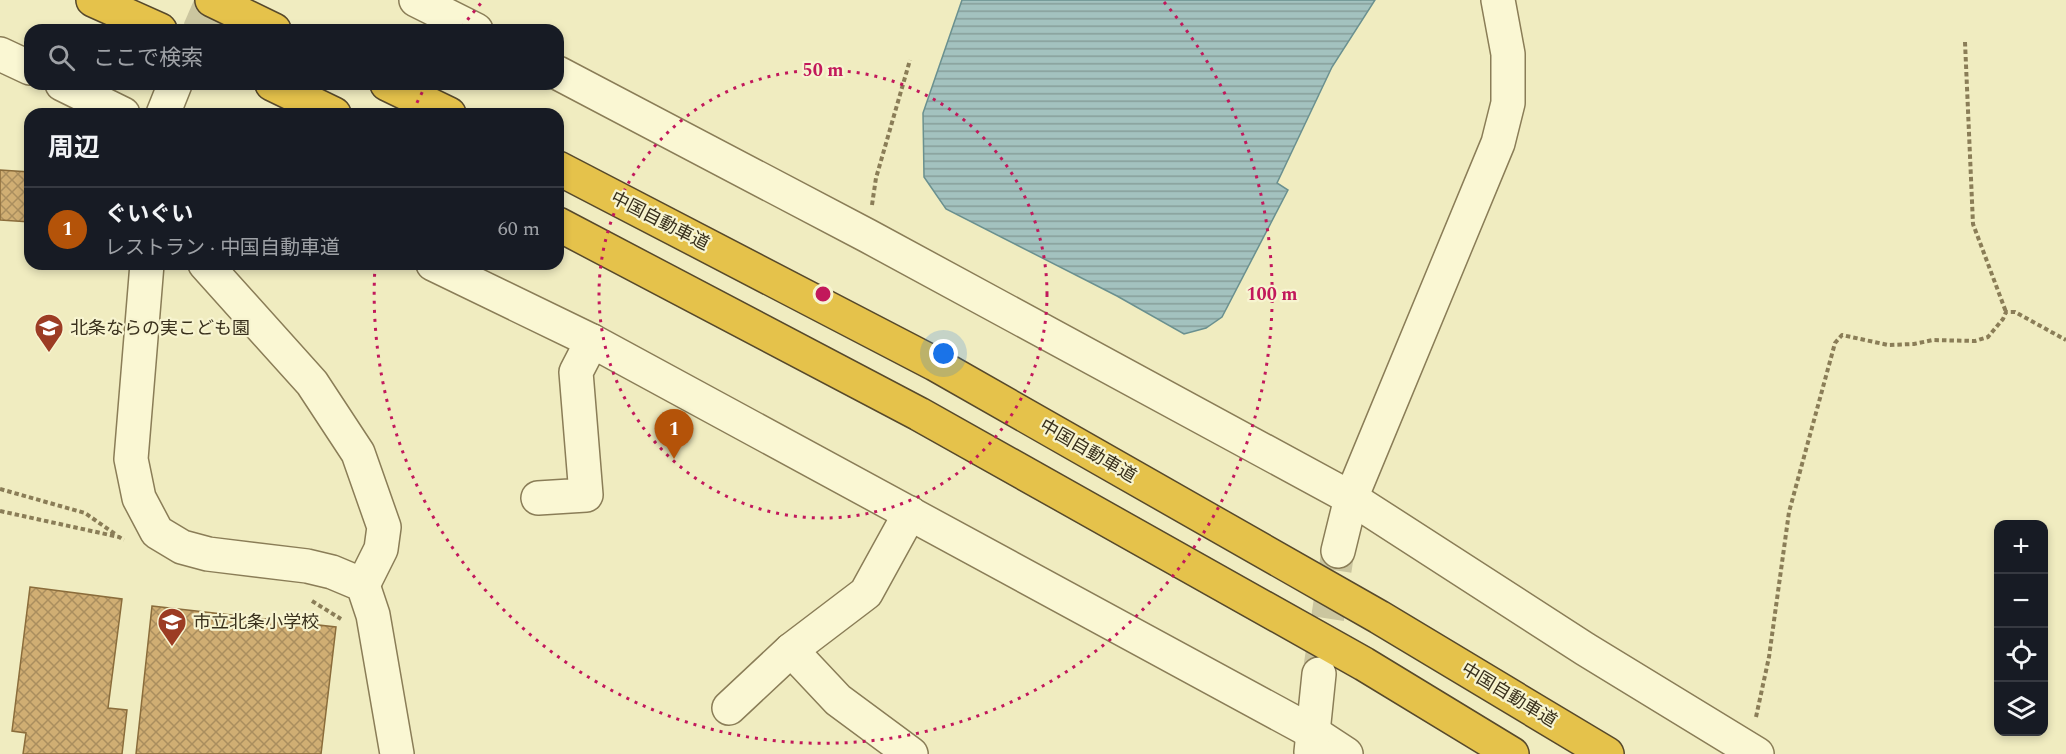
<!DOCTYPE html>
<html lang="ja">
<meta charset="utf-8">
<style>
body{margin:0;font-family:Spectral,"Noto Sans JP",serif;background:#242831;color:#f1f3f6}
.controls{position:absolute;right:18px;bottom:18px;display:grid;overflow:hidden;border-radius:12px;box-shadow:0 3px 9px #0003}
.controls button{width:54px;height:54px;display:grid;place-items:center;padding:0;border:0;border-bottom:2px solid #363941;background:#171b24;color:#f1f3f6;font:30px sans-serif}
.you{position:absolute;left:944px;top:354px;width:21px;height:21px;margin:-15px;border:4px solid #fff;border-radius:50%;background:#1a73e8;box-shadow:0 0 0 9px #1a73e833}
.badge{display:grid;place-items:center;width:39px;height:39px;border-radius:50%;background:#b45309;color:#fff;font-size:20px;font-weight:700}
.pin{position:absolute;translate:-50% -50px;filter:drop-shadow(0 2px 3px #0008)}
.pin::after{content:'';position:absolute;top:32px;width:21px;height:18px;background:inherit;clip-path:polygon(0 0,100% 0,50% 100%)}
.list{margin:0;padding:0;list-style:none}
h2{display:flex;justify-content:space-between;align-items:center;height:78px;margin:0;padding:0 24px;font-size:26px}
h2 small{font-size:20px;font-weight:400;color:#9ea1a6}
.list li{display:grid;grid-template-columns:39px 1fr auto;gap:18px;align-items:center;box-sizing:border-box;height:84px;padding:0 24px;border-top:2px solid #363941}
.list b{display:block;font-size:22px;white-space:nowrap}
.list p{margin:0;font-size:20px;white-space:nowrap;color:#9ea1a6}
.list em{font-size:20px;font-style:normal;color:#9ea1a6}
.icon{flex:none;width:33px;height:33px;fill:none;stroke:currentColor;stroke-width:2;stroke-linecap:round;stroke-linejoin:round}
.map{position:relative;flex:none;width:2066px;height:754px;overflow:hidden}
.search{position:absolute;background:#171b24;box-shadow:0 3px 9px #0003;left:24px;top:24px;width:540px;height:66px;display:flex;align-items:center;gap:15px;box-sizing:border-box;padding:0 21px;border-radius:18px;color:#9ea1a6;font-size:22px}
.panel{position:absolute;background:#171b24;box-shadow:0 3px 9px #0003;left:24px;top:108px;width:540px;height:162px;border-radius:18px}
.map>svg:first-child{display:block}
.water{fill:url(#water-rules);stroke:#6a908f;stroke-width:1.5}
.building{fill:url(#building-cross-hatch);stroke:#8a6c3b;stroke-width:1.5}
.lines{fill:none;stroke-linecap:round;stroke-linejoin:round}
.minor-tunnel{stroke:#cbc69f;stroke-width:33;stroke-dasharray:33 16;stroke-linecap:butt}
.minor-casing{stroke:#8a7d57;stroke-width:36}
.highway-casing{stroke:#57492b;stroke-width:36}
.path{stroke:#8a7d57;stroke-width:4;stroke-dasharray:4.5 3;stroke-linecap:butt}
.minor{stroke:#faf7d3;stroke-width:33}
.highway{stroke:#e5c24b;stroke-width:33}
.ring{fill:none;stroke:#c2185b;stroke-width:3;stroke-dasharray:3 6}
.labels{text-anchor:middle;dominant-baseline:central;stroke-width:4.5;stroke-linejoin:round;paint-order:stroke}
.street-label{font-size:18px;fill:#39301c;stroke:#f7f4d0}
.poi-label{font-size:18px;fill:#39301c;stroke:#f7f4d0;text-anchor:start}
.centre{fill:#c2185b;stroke:#f7f4d0;stroke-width:3}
.ring-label{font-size:18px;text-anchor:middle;font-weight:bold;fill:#c2185b;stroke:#f7f4d0;stroke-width:4.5;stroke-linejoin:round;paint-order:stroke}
</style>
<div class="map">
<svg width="2066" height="754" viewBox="0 0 2066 754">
<defs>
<pattern id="water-rules" width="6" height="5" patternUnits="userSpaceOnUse" patternTransform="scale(1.5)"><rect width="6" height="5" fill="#a3c2bf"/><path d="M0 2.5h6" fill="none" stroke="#869e9a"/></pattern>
<pattern id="building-cross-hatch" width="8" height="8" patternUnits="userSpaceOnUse" patternTransform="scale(1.5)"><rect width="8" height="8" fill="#d0ae73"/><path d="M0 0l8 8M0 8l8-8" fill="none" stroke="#aa8e5e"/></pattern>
</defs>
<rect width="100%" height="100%" fill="#f0ecc0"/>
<polygon class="water" points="962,0 1375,0 1332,67 1277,183 1288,190 1222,317 1206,328 1184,334 1117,296 946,209 924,177 923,113"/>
<g class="building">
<polygon points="0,170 30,172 30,222 0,220"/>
<polygon points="30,587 122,599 108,708 127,710 122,754 23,754 26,733 12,731"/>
<polygon points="152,606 336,627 321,754 136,754"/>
</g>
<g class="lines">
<g class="minor-tunnel">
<polyline points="199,30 212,0"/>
<polyline points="1320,667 1338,551"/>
</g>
<g class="minor-casing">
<g id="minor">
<polyline points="416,0 476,30"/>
<polyline points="0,54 30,68"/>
<polyline points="558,73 868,236 1351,498 1585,649 1757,754"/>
<polyline points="62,84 123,114"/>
<polyline points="163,114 175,84"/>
<polyline points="147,264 131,459 139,498 157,532 182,547 208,554 307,566 332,572 363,585 373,615 397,754"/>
<polyline points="205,264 312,383 358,453 384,527 381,549 363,585"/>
<polyline points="433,264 592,341 1314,733 1346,754"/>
<polyline points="538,498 586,495 576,372 592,341"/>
<polyline points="1338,551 1351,498 1498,143 1508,103 1508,54 1498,0"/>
<polyline points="791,650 838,700 911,754"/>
<polyline points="729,708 791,650 866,593 910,513"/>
<polyline points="1311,752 1319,674"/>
</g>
</g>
<g class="highway-casing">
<g id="highway">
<polyline points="93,0 160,30"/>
<polyline points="212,0 274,30"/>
<polyline points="272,84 334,114"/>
<polyline points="387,84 449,114"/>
<polyline points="558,168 935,364 1379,617 1607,754"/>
<polyline points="558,224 919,414 1364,664 1512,754"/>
</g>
</g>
<g class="path">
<polyline points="1965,42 1973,224 2006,312"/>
<polyline points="872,205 876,178 910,60"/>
<polyline points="0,489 85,513 115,534"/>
<polyline points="0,511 119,537 124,540"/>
<polyline points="312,601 341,619"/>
<polyline points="1756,717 1769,657 1789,512 1835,343 1842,335 1888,345 1914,344 1933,340 1975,341 1988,337 2003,319 2006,312 2015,312 2066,340"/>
</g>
<use href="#minor" class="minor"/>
<use href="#highway" class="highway"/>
</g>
<g class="ring">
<circle cx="823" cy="294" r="224"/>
<path d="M413 111A449 449 0 0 1 425 87M462 27A449 449 0 0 1 482 2M1164 2A449 449 0 1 1 375 267"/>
</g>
<defs>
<g id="school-pin" transform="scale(1.5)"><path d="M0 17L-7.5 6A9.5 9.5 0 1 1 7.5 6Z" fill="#9c3c24" stroke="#f7f4d0"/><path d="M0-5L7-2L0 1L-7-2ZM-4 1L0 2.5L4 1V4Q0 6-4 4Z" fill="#fff"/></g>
</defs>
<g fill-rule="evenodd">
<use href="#school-pin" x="49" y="328"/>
<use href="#school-pin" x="172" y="622"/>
</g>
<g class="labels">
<g class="street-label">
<text transform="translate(660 221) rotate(27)">中国自動車道</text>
<text transform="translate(1088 451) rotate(30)">中国自動車道</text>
<text transform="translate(1509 695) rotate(31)">中国自動車道</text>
</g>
<g class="poi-label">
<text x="70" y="328">北条ならの実こども園</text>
<text x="193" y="622">市立北条小学校</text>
</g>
</g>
<circle cx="823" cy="294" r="9" class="centre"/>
<g class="ring-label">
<text x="823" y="76">50 m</text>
<text x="1272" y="300">100 m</text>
</g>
</svg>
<div class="controls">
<button>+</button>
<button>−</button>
<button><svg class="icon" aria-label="locate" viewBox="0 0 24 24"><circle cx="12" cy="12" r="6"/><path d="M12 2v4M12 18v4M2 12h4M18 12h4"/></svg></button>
<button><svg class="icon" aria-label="layers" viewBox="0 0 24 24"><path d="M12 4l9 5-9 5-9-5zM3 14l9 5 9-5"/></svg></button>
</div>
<div class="you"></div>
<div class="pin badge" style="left:674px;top:459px">1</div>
<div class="search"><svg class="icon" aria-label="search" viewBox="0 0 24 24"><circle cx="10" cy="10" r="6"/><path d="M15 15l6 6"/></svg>ここで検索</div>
<section class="panel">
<h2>周辺<small></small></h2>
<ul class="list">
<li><span class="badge">1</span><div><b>ぐいぐい</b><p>レストラン · 中国自動車道</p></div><em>60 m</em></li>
</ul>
</section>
</div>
